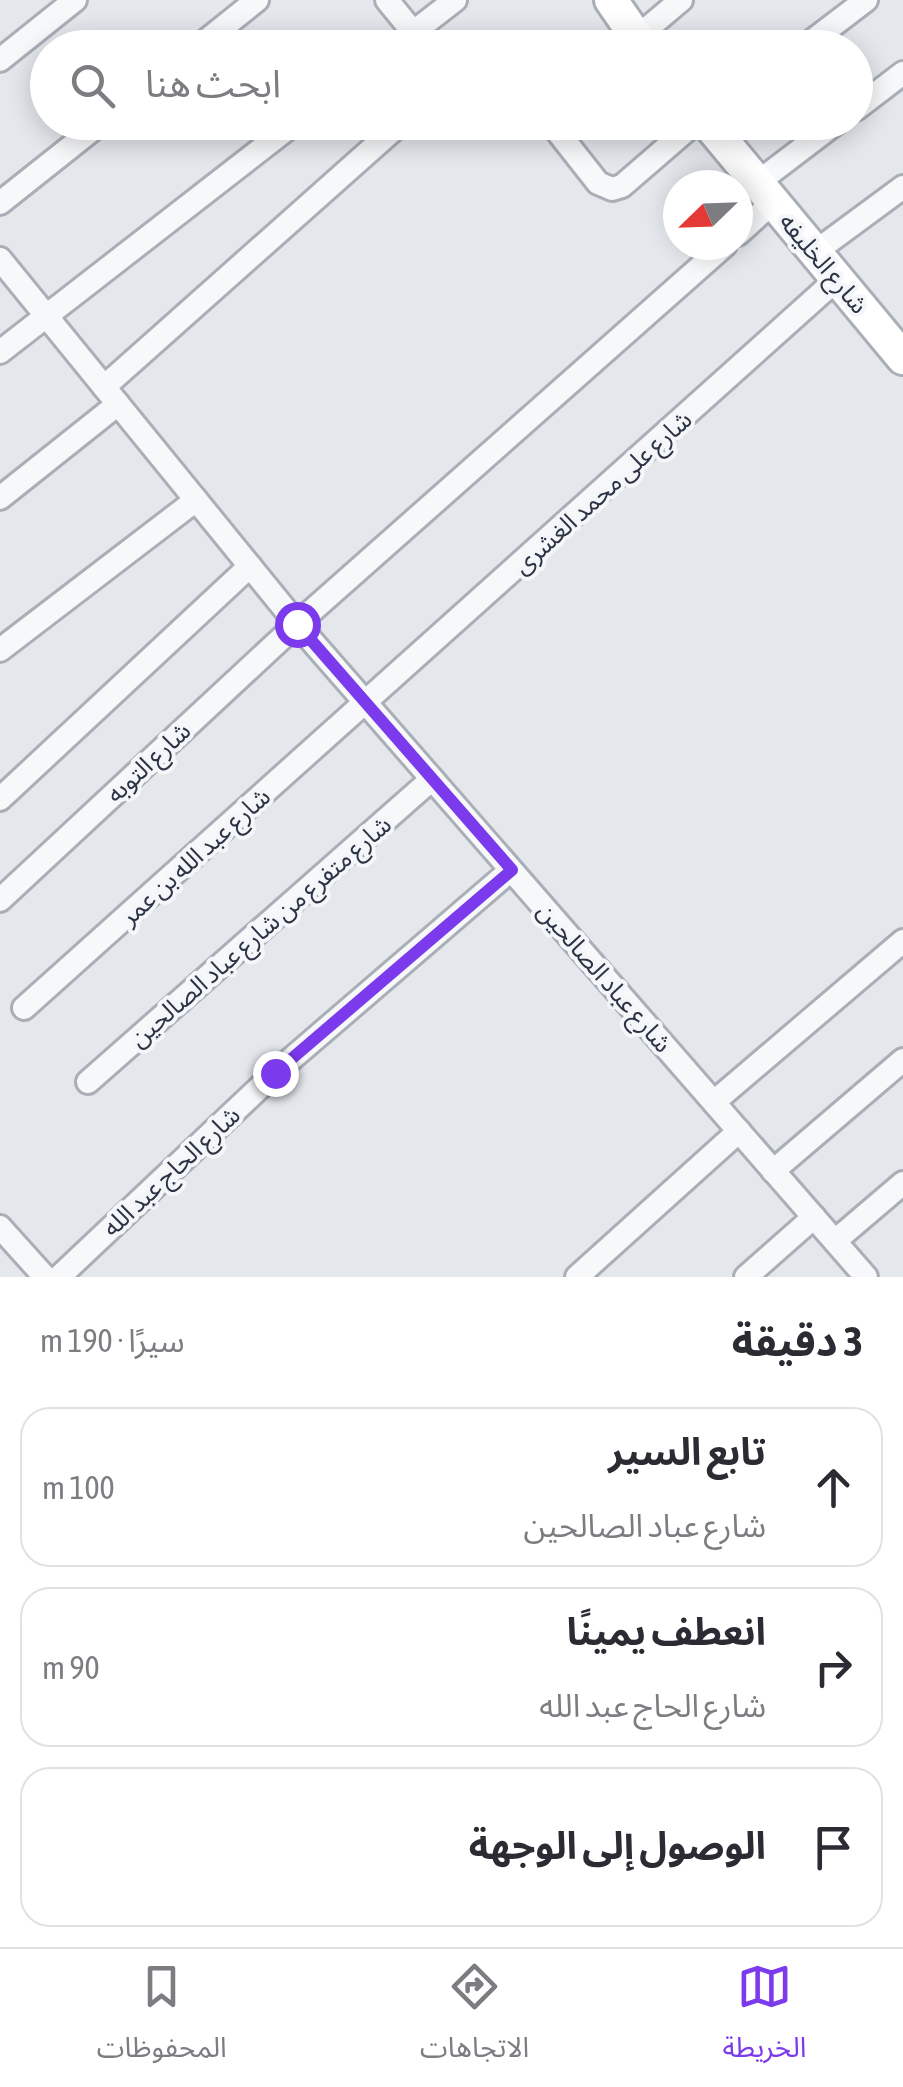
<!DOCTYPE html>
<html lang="ar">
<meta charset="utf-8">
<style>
body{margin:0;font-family:"Asap Condensed","Noto Sans Arabic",sans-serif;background:#f2f2f3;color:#2b2b33;direction:rtl}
.compass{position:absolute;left:663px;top:170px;width:90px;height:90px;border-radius:50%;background:#fff;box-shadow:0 5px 25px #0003;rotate:247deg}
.stop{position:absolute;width:30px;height:30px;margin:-22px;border:8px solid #7c3aed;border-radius:50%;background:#fff}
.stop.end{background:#7c3aed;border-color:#fff;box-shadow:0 2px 10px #0008}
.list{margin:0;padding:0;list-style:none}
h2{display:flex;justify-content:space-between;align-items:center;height:130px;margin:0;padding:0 40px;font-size:42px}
h2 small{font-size:32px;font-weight:400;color:#7c7c81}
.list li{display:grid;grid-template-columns:65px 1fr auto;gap:30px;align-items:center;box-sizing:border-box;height:160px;margin:0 20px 20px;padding:0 20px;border:2px solid #e1e1e2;border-radius:30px}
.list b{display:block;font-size:38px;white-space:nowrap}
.list p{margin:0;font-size:32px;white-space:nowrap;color:#7c7c81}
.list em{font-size:32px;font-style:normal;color:#7c7c81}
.icon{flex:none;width:55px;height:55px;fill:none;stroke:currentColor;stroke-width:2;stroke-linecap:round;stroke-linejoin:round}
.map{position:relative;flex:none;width:903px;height:1277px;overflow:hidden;direction:ltr}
.search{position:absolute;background:#fff;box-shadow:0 5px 25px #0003;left:30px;right:30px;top:30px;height:110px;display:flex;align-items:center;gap:25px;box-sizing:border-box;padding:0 35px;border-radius:55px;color:#7c7c81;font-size:38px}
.sheet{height:670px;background:#fff}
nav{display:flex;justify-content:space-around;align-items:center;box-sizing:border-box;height:140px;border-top:2px solid #e1e1e2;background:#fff;font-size:28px;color:#7c7c81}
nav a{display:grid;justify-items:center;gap:5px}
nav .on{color:#7c3aed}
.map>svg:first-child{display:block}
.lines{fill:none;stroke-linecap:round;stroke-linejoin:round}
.minor-casing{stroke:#a9aeb7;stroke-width:28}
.secondary-casing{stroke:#a9aeb7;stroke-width:38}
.minor{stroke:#f7f8fa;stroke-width:22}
.secondary{stroke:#fff;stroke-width:32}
.route{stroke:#7c3aed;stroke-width:12}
.labels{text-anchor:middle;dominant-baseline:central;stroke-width:8;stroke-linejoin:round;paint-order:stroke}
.street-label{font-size:25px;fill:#2b3445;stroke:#f4f6f9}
</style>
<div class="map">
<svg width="903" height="1277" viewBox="0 0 903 1277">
<rect width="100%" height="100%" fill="#e4e7ec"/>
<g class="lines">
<g class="minor-casing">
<g id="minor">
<polyline points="387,0 413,32"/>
<polyline points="636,38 681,0"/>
<polyline points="197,48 257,0"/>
<polyline points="393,48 455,0"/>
<polyline points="803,48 866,0"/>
<polyline points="0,60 75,0"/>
<polyline points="856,109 903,73"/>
<polyline points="550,122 598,183 612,189 622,186 696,122"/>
<polyline points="757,183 837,122"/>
<polyline points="0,203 102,122"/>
<polyline points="738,234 773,202"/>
<polyline points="815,252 903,187"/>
<polyline points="0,259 297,624 866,1277"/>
<polyline points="0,352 296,122"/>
<polyline points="104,387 402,122"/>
<polyline points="0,498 118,404"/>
<polyline points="0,650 196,500"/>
<polyline points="0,799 250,566"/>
<polyline points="0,900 297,624 725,245"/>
<polyline points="24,1008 837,279"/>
<polyline points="88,1082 432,779"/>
<polyline points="714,1102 903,941"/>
<polyline points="773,1171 903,1060"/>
<polyline points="0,1227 45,1277"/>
<polyline points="835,1241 903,1183"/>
<polyline points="59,1277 275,1073 511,870"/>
<polyline points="577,1277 739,1131"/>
<polyline points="746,1277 814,1217"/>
</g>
</g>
<g class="secondary-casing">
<g id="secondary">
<polyline points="611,0 644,48"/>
<polyline points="707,122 903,358"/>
</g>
</g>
<use href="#minor" class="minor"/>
<use href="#secondary" class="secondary"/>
</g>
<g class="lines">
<polyline class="route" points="275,1073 512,870 297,624"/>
</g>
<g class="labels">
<g class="street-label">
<text transform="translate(824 263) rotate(50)">شارع الخليفه</text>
<text transform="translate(602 492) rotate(-42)">شارع على محمد الغشرى</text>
<text transform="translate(148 762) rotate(-43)">شارع التوبه</text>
<text transform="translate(195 856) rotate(-42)">شارع عبد الله بن عمر</text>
<text transform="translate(260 931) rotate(-41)">شارع متفرع من شارع عباد الصالحين</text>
<text transform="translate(605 977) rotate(49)">شارع عباد الصالحين</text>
<text transform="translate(171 1171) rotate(-43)">شارع الحاج عبد الله</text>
</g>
</g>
</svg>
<svg class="compass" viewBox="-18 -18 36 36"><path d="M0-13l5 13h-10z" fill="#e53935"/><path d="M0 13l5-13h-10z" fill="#7c7c81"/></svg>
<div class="stop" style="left:297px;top:624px"></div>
<div class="stop end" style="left:275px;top:1073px"></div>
<div class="search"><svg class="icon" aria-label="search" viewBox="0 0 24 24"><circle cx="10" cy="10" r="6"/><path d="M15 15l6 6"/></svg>ابحث هنا</div>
</div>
<section class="sheet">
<h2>3 دقيقة<small>سيرًا · 190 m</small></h2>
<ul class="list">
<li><svg class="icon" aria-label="ahead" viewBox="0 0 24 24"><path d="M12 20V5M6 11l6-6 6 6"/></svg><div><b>تابع السير</b><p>شارع عباد الصالحين</p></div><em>100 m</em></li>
<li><svg class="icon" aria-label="right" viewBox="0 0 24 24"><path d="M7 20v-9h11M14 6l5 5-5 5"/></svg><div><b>انعطف يمينًا</b><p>شارع الحاج عبد الله</p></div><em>90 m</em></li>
<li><svg class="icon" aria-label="arrive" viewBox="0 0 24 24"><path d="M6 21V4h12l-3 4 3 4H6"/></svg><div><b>الوصول إلى الوجهة</b></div></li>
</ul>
</section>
<nav>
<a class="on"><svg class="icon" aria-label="map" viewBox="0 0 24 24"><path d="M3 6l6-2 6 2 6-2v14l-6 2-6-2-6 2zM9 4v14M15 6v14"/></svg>الخريطة</a>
<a><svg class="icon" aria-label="directions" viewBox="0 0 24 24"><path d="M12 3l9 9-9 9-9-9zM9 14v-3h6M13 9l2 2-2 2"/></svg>الاتجاهات</a>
<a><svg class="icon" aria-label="saved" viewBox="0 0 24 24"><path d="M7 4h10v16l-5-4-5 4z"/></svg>المحفوظات</a>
</nav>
